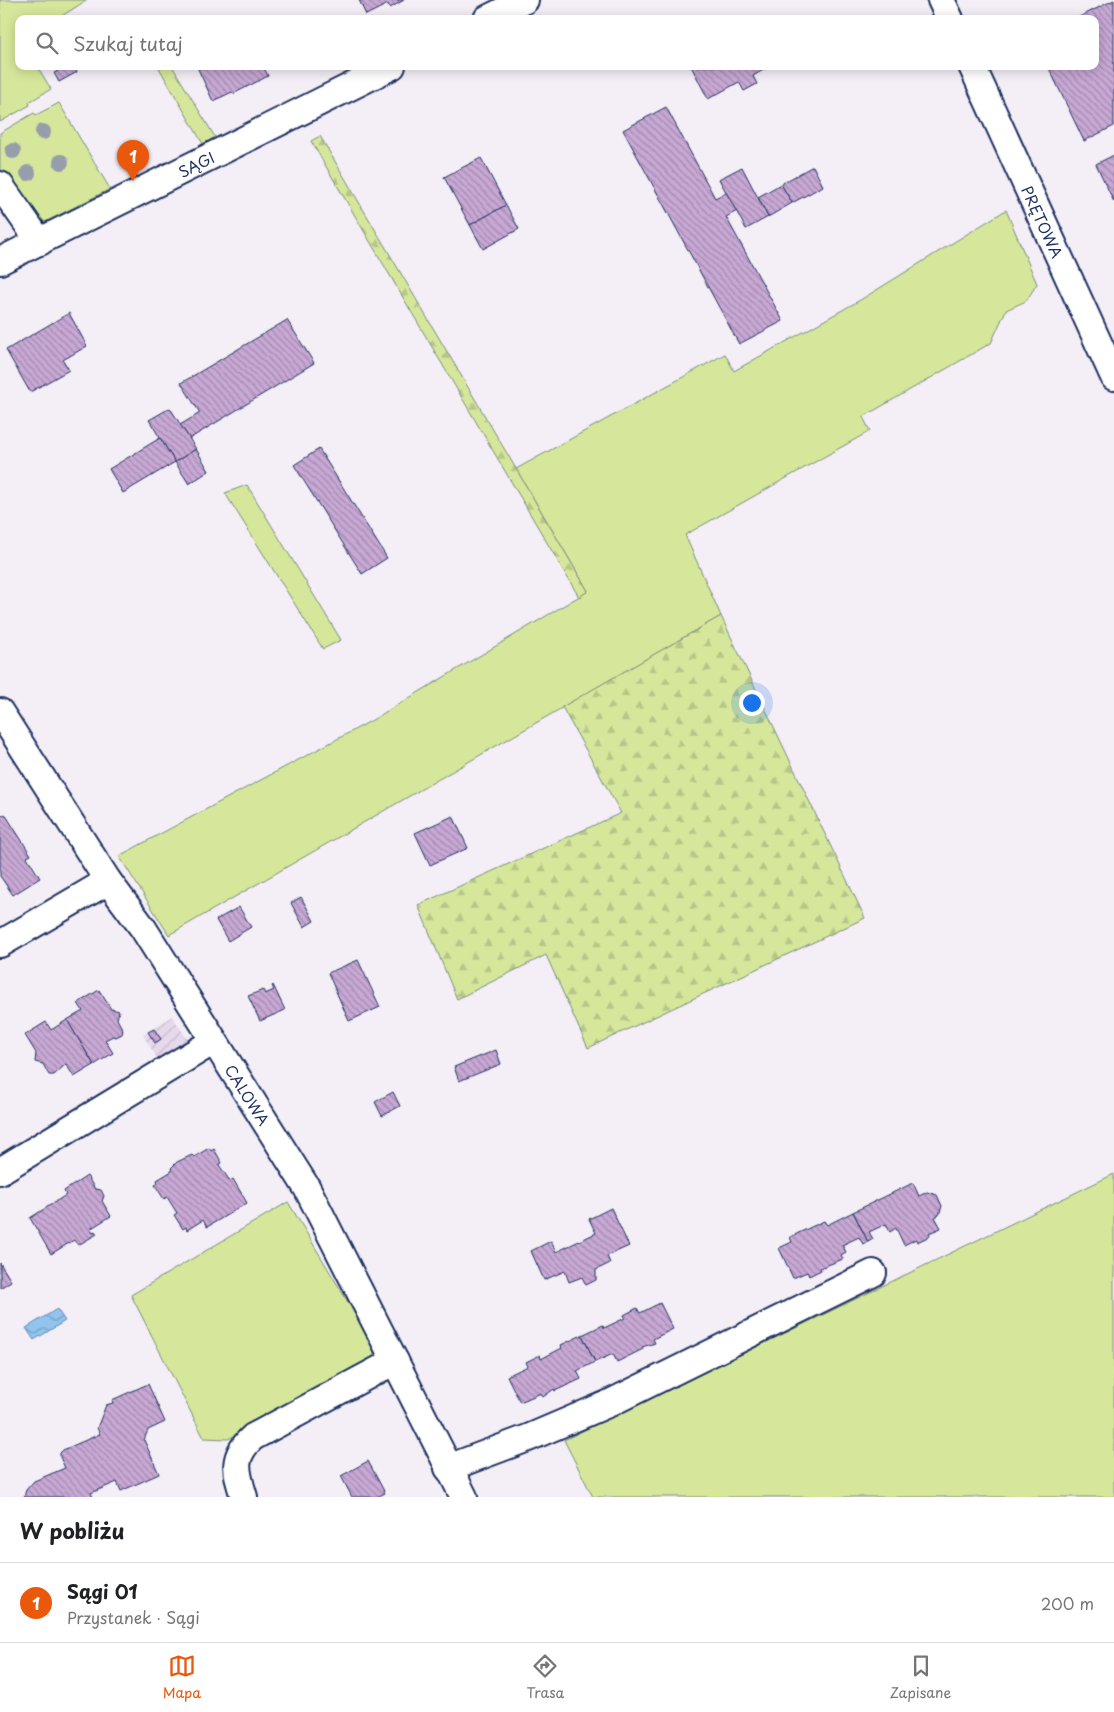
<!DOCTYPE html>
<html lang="pl">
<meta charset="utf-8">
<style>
body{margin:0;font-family:"Playpen Sans",sans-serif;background:#f6f6f6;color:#202124}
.you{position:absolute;left:751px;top:702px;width:18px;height:18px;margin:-12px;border:4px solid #fff;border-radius:50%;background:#1a73e8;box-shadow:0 0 0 8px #1a73e833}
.badge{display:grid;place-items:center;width:32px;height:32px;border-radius:50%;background:#ea580c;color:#fff;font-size:16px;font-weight:700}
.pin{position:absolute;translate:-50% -41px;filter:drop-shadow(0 1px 2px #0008)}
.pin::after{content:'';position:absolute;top:26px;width:18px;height:15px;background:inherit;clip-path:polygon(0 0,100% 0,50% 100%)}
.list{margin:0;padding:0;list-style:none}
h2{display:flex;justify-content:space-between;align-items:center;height:65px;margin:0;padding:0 20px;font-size:21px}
h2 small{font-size:16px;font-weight:400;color:#757577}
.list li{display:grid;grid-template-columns:32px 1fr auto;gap:15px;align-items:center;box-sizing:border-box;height:80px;padding:0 20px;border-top:1px solid #e0e0e0}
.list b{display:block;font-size:19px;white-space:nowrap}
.list p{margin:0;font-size:16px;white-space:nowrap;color:#757577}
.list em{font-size:16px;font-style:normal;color:#757577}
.icon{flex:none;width:28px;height:28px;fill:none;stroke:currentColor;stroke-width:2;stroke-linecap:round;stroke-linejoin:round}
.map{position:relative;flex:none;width:1114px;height:1497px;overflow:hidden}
.search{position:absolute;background:#fff;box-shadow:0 2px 12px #0003;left:15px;right:15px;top:15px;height:55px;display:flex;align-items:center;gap:12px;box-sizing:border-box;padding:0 18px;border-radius:10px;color:#757577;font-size:19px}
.sheet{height:145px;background:#fff}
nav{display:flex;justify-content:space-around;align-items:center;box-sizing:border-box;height:70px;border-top:1px solid #e0e0e0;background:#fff;font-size:14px;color:#757577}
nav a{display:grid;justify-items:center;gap:2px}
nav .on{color:#ea580c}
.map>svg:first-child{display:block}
.industrial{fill:url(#industrial-furrows)}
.green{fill:#d6e79b;stroke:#788b7c}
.forest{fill:url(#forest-firs);stroke:#788b7c}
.water{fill:url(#water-waves);stroke:#6288b4}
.building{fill:url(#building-back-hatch);stroke:#1b2f5e}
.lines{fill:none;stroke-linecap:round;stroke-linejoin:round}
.minor-casing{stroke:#1b2f5e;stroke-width:30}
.minor{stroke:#fff;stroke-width:26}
.tree{fill:#969eab}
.labels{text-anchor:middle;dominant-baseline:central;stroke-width:4;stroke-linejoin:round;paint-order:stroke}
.street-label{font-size:15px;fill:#1b2f5e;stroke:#fff}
</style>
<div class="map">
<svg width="1114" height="1497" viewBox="0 0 1114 1497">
<defs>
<pattern id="industrial-furrows" width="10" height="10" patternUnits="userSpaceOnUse" patternTransform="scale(1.25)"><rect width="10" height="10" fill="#e7d9ec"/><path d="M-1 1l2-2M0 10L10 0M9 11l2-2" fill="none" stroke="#c6bbcd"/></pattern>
<pattern id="forest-firs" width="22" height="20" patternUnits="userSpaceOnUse" patternTransform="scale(1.25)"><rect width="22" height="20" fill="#d6e79b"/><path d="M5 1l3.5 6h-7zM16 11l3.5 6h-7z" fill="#b7c688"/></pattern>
<pattern id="water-waves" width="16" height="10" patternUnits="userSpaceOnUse" patternTransform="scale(1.25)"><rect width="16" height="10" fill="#91c4ee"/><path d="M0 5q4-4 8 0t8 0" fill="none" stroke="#76a0c4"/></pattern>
<pattern id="building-back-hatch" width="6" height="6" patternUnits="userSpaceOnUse" patternTransform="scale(1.25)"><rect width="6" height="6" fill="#c8a8d4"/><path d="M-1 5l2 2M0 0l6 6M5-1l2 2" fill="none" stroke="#a289af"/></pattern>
</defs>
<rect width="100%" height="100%" fill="#f4eef6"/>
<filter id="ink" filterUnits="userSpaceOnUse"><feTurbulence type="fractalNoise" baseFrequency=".02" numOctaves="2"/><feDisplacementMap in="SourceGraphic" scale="10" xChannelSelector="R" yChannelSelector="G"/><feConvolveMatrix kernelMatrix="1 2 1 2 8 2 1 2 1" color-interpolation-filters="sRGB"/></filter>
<g filter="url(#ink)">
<polygon class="industrial" points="172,1016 188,1040 157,1058 143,1035"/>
<g class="green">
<polygon points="0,0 87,0 57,19 19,19 19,66 37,66 51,89 29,102 30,105 0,122"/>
<polygon points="158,66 172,66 215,137 203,144"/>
<polygon points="59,103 110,189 45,222 29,212 0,167 0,133 34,113 36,115"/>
<polygon points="1006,210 1037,284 1026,301 1006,310 991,343 863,417 870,431 685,535 721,616 169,935 119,856 369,722 588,591 516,469 725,354 734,371 862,299"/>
<polygon points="247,485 341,640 323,649 225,493"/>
<polygon points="1114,1174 1114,1497 593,1497 564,1440"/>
<polygon points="288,1202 373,1344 374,1355 367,1365 228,1439 204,1438 131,1295"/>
</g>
<g class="forest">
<polygon points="320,136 588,591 579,597 311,141"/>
<polygon points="721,616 865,918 588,1048 546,955 457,999 418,905 621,813 562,707"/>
</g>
<polygon class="water" points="57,1309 65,1321 34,1340 26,1328"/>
<g class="building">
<polygon points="359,0 404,0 390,8 388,4 366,15"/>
<polygon points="1114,0 1114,126 1084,141 1048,66 1095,66 1095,19 1075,19"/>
<polygon points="55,66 81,66 75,69 77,72 59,82 54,73 58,71"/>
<polygon points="204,66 263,66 268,76 233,94 232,92 213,101 198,69"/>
<polygon points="691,66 770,66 753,76 757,84 744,91 739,82 708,99"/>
<polygon points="666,107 715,198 727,192 737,211 726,217 783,321 739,344 623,130"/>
<polygon points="1114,155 1114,202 1096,164"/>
<polygon points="481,158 506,205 470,225 444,177"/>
<polygon points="813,166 823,186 792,203 781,184"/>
<polygon points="742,167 768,217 746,229 719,179"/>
<polygon points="781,184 792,203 768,217 758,197"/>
<polygon points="506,205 519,229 483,249 470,225"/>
<polygon points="69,313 87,346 63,360 69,370 30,392 6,350"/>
<polygon points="287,320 314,363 189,439 180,425 200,413 181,383"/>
<polygon points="170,408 196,449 175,462 149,420"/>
<polygon points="160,438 175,462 123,493 109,469"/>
<polygon points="196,449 209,471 189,484 175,462"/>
<polygon points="319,449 387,558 362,574 294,465"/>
<polygon points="5,814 31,855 27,857 40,878 13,895 0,876 0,817"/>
<polygon points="453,816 468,848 430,865 415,833"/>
<polygon points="301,897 314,921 304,927 291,903"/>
<polygon points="239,907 251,927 228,941 216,920"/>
<polygon points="358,960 380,1007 349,1021 328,973"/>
<polygon points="273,985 285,1010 260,1021 248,996 263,990 265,994 274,990 272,986"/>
<polygon points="99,990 111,1009 119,1011 117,1019 123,1030 122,1034 116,1037 113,1036 105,1040 113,1053 94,1065 67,1020 83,1011 78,1003"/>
<polygon points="67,1020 94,1065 74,1077 66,1064 54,1075 49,1075 43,1064 35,1062 36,1053 25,1035 46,1022 51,1030"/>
<polygon points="154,1029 161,1039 155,1043 148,1032"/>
<polygon points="496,1050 501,1064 459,1081 454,1067"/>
<polygon points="393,1092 400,1106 382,1116 375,1102"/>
<polygon points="209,1148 211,1151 214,1149 222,1163 219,1165 230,1181 233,1179 247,1203 207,1227 203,1220 187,1230 186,1227 183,1229 174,1215 177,1213 167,1197 164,1199 155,1185 158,1183 157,1180 172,1171 171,1168 177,1162 192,1155 194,1157"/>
<polygon points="87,1176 95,1189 101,1190 104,1196 102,1201 111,1216 90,1229 93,1233 95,1231 97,1234 78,1245 74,1240 51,1254 30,1218 66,1195 64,1191"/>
<polygon points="913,1183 919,1196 927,1192 937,1195 942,1206 939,1215 935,1217 941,1228 929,1233 930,1236 917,1242 916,1239 904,1245 896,1228 890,1232 886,1224 869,1232 873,1239 868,1242 853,1212"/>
<polygon points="611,1208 629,1246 607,1256 610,1263 596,1270 596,1280 586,1285 582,1277 569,1282 565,1271 544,1280 531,1251 551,1241 556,1252 596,1233 589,1219"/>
<polygon points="853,1212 868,1242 863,1244 859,1237 842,1245 846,1252 841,1255 843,1259 820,1268 821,1270 809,1276 807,1272 793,1278 779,1248 792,1242 790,1237 824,1221 827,1225"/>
<polygon points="0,1263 11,1281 0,1288"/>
<polygon points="660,1303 673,1329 653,1339 655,1343 642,1347 643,1349 617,1362 613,1354 595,1362 582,1335 603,1325 604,1328 625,1318 624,1315 637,1308 640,1313"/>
<polygon points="582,1335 595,1362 577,1371 581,1379 555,1391 554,1389 543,1397 541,1393 520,1402 507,1376 528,1366 526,1362 540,1355 541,1359 562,1348 561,1345"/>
<polygon points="148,1384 165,1422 148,1430 144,1440 159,1474 121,1491 117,1482 91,1493 93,1497 24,1497 26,1490 34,1481 65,1468 60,1457 60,1453 63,1450 100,1434 97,1428 106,1405 113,1403 112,1400"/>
<polygon points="368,1461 385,1493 377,1497 352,1497 341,1476"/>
</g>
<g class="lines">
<g class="minor-casing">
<g id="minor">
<polyline points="941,0 950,19"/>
<polyline points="487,19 525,0"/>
<path id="s1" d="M972,66L1114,377"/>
<polyline points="0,185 40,242"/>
<path id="s2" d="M0,261L392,66"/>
<path id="s3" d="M0,712L108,881L143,928L307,1188L464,1497"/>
<polyline points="0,944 108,881"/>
<polyline points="0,1171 214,1041"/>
<polyline points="448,1468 528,1438 610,1403 873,1273"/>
<path d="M244,1497C236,1471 231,1457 253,1437L395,1361"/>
</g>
</g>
<use href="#minor" class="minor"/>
</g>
<g class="tree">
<circle cx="43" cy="132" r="8"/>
<circle cx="13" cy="151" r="8"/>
<circle cx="61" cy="162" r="8"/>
<circle cx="28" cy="173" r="8"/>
</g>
</g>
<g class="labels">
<g class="street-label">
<text stroke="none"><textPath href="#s2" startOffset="219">SĄGI</textPath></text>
<text stroke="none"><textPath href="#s1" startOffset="171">PRĘTOWA</textPath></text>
<text stroke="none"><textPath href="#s3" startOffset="456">CALOWA</textPath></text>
</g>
</g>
</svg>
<div class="you"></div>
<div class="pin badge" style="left:133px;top:181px">1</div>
<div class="search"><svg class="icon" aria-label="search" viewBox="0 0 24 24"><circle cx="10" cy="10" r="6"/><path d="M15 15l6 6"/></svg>Szukaj tutaj</div>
</div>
<section class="sheet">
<h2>W pobliżu<small></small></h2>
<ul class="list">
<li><span class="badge">1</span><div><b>Sągi 01</b><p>Przystanek · Sągi</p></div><em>200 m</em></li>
</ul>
</section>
<nav>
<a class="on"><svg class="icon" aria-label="map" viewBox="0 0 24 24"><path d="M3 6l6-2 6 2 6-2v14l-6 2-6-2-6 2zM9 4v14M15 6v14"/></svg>Mapa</a>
<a><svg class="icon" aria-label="directions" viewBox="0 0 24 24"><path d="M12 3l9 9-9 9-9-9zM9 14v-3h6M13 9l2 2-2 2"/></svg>Trasa</a>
<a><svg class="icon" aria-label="saved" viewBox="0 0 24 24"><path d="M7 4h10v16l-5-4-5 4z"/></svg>Zapisane</a>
</nav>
